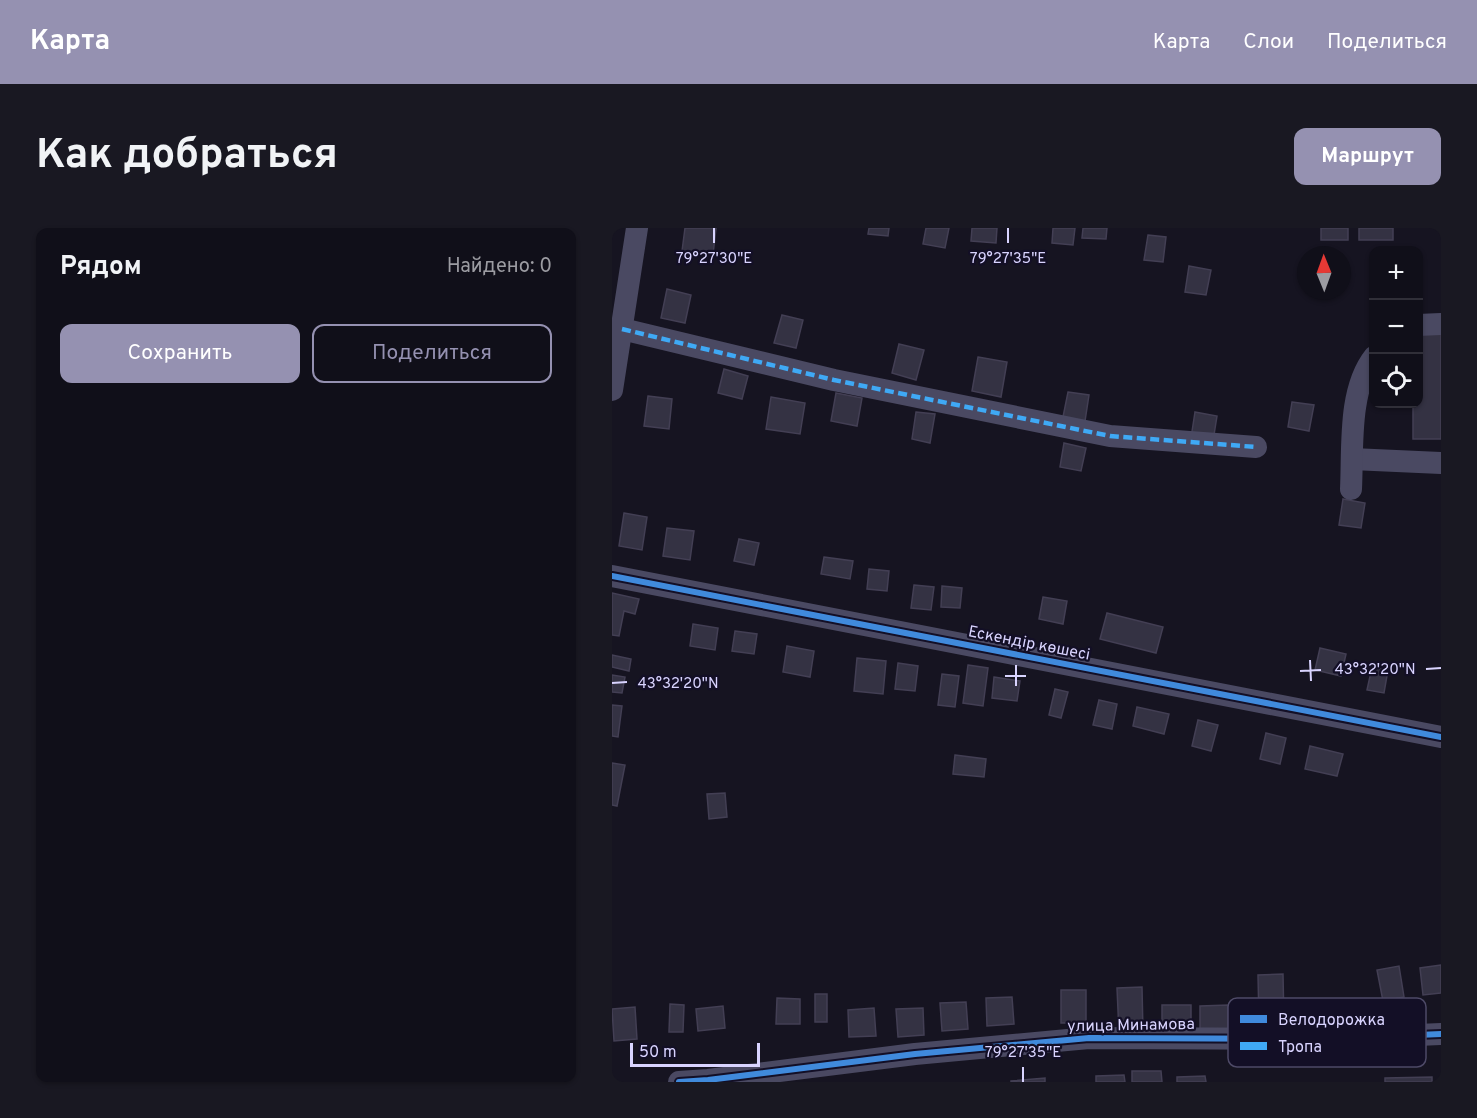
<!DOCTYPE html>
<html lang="ru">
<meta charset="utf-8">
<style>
body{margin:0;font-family:Overpass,sans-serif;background:#191822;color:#f1f3f6}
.controls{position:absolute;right:18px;top:18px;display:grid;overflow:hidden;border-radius:12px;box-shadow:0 2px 4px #0004}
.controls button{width:54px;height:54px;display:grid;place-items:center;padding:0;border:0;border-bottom:2px solid #302f38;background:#100f19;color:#f1f3f6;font:30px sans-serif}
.compass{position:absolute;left:685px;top:18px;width:54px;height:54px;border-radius:50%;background:#100f19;box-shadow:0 2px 4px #0004;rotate:359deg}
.scale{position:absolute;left:18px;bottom:15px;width:130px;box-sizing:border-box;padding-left:6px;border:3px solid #d9d4ff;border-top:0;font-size:16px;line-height:21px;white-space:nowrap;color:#d9d4ff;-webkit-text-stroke:4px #130f26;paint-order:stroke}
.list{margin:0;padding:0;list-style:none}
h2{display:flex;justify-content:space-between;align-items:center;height:78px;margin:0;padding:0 24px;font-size:26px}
h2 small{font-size:20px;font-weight:400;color:#9c9ca2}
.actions{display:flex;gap:12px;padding:18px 24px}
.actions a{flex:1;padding:14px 0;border:2px solid #9591b1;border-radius:12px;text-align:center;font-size:21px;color:#9591b1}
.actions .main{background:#9591b1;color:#fff}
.icon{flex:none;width:33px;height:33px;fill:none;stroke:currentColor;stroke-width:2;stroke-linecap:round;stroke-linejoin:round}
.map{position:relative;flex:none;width:829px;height:854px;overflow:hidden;border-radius:12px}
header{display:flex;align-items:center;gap:36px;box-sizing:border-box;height:84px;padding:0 30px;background:#9591b1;color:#fff}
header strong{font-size:28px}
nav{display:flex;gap:33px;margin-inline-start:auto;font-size:21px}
.intro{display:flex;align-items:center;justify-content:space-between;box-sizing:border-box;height:144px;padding:0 36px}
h1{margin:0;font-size:42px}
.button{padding:15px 27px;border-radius:12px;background:#9591b1;color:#fff;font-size:21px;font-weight:700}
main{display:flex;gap:36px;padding:0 36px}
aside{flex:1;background:#100f19;border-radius:12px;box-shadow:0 2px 4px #0004}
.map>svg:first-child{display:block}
.building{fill:#343243;stroke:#433f54;stroke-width:1.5}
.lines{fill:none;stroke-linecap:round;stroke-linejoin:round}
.minor{stroke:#4a4962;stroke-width:22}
.quiet{stroke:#3fa9f5;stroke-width:4.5;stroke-dasharray:9 4.5;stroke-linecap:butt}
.cycleway-casing{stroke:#130f26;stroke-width:10}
.cycleway{stroke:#408adc;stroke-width:6}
.ticks{fill:none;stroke:#d9d4ff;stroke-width:2}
.labels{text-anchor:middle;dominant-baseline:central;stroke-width:4.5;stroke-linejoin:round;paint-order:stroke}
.street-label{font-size:16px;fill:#d9d4ff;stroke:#130f26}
.key{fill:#130f26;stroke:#4e4a67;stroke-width:1.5}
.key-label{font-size:16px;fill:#d9d4ff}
.ticks-label{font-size:15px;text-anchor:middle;fill:#d9d4ff;stroke:#130f26;stroke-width:4.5;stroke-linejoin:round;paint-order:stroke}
</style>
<header>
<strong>Карта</strong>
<nav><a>Карта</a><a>Слои</a><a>Поделиться</a></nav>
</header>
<div class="intro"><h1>Как добраться</h1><a class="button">Маршрут</a></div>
<main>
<aside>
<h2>Рядом<small>Найдено: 0</small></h2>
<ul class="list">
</ul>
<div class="actions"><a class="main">Сохранить</a><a>Поделиться</a></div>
</aside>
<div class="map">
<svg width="829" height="854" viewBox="0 0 829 854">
<rect width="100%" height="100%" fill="#161421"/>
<g class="building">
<polygon points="73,0 104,0 101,27 70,23"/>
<polygon points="257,0 277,0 276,8 256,6"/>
<polygon points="314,0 337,0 333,20 311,16"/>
<polygon points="360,0 385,0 384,15 359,13"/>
<polygon points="441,0 463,0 461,17 440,15"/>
<polygon points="471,0 495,0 494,11 470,10"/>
<rect x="709" y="0" width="27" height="12"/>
<rect x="747" y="0" width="34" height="12"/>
<polygon points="536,7 554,9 551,34 532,32"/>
<polygon points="577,38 599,42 594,67 573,64"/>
<polygon points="55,61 79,67 73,95 49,90"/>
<polygon points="170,87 191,92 184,120 162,115"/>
<polygon points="806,103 829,104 829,211 801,211 801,176 806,176"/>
<polygon points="287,116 312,122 304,152 280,145"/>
<polygon points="366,129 395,134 389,169 360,163"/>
<polygon points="112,141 136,148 130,171 106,165"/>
<polygon points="456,164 477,167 473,193 451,189"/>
<polygon points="224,165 250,170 245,198 219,193"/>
<polygon points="36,168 60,171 57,201 32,198"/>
<polygon points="159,169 193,175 188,206 154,201"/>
<polygon points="680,174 702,177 697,203 676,199"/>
<polygon points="304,184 323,186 318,215 300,211"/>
<polygon points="583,184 605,188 601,213 579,210"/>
<polygon points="452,215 474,220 469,243 448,239"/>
<polygon points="731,271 753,275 749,300 727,297"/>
<polygon points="12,285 35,289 30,322 7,318"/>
<polygon points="55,300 82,303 78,332 51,328"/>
<polygon points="127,311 147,315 142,337 122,333"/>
<polygon points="212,329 241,333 238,351 209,346"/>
<polygon points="257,341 277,343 275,363 255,361"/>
<polygon points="302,357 322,359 319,382 299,380"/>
<polygon points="330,358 350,360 348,380 329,379"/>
<polygon points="0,365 27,371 23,386 12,383 7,408 0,407"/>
<polygon points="431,369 455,373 451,396 427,391"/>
<polygon points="495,385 551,399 544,425 488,411"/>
<polygon points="81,396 106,400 103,422 78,418"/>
<polygon points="123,403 145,406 142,426 120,423"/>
<polygon points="175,418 202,423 198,449 171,444"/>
<polygon points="708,420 734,426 729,448 703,442"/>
<polygon points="0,427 19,431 17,443 0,439"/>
<polygon points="245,430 274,433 271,466 242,463"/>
<polygon points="286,435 306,438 303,463 283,461"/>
<polygon points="356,437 376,440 371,478 351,475"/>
<polygon points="760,439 776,442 772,465 755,462"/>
<polygon points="330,446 347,448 343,479 326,477"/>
<polygon points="0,447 13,449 10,465 0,464"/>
<polygon points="382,449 408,453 405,473 380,470"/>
<polygon points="443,461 456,464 449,490 437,487"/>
<polygon points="487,472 505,476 500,501 481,497"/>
<polygon points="0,477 10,478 6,509 0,508"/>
<polygon points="525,479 557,486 552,506 521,498"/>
<polygon points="586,492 606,497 599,523 580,518"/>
<polygon points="654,505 674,510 668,536 648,531"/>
<polygon points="698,518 731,526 725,548 693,541"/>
<polygon points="343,527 374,531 372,549 341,546"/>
<polygon points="0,535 13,537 5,578 0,577"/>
<polygon points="113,565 115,589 97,591 95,566"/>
<polygon points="829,737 829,765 811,767 808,740"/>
<polygon points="787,738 792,769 771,773 765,742"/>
<polygon points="671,746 672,794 647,795 646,747"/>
<polygon points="530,759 531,804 507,805 505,760"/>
<rect x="449" y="762" width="25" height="33"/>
<rect x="203" y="766" width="12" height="28"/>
<polygon points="400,769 402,796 375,798 374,770"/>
<polygon points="165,770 188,771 188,796 164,796"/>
<polygon points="354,774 356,801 330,803 328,775"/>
<polygon points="58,776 72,777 71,804 57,804"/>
<rect x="550" y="777" width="29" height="25"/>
<polygon points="616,777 616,802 588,803 588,778"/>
<polygon points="111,778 113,800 86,803 84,781"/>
<polygon points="23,779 25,811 2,813 0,781"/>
<polygon points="262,780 264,808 237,809 236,782"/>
<polygon points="311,780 312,807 286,809 284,781"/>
<polygon points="520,843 549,843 550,854 520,854"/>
<polygon points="512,847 513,854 484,854 484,848"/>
<polygon points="593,848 594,854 565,854 565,849"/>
<polygon points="820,849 820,854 773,854 773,850"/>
<polygon points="433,850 433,854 399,854 399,853"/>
</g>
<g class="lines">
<g class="minor">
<polyline points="806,97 829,96"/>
<polyline points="10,101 222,152 498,208 644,219"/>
<polyline points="0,162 25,0"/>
<polyline points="740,231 829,235"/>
<path d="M739,261C741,220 736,162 762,129"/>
<polyline points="0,348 829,509"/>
<polyline points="67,854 96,852 303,826 477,810 713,811 829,806"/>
</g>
<polyline class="quiet" points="10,101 222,152 498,208 644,219"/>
<g class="cycleway-casing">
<g id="cycleway">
<polyline points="0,348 829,509"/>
<polyline points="67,854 96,852 303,826 477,810 713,811 829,806"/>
</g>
</g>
<use href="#cycleway" class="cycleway"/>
</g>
<path class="ticks" d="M102,0V15M396,0V15M698,432L699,453M404,437V458M814,441L829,440M688,443L709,442M393,448H414M0,455L15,454M411,839V854"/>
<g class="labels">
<g class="street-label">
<text transform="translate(417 416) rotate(11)">Ескендір көшесі</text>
<text transform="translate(519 798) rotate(-1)">улица Минамова</text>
</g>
</g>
<rect x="616" y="770" width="198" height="69" rx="9" class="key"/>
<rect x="628" y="787" width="27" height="8" fill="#408adc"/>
<rect x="628" y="814" width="27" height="8" fill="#3fa9f5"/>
<g class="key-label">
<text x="666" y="797">Велодорожка</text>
<text x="666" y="824">Тропа</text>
</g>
<g class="ticks-label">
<text x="102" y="35">79°27'30"E</text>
<text x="396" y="35">79°27'35"E</text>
<text x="763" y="446">43°32'20"N</text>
<text x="66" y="460">43°32'20"N</text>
<text x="411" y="829">79°27'35"E</text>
</g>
</svg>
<div class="controls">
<button>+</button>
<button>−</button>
<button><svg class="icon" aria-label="locate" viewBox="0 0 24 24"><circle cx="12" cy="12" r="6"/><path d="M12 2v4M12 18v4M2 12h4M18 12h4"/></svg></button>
</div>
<svg class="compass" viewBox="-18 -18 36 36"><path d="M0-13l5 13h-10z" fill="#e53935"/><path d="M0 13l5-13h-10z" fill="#9c9ca2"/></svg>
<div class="scale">50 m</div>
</div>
</main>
